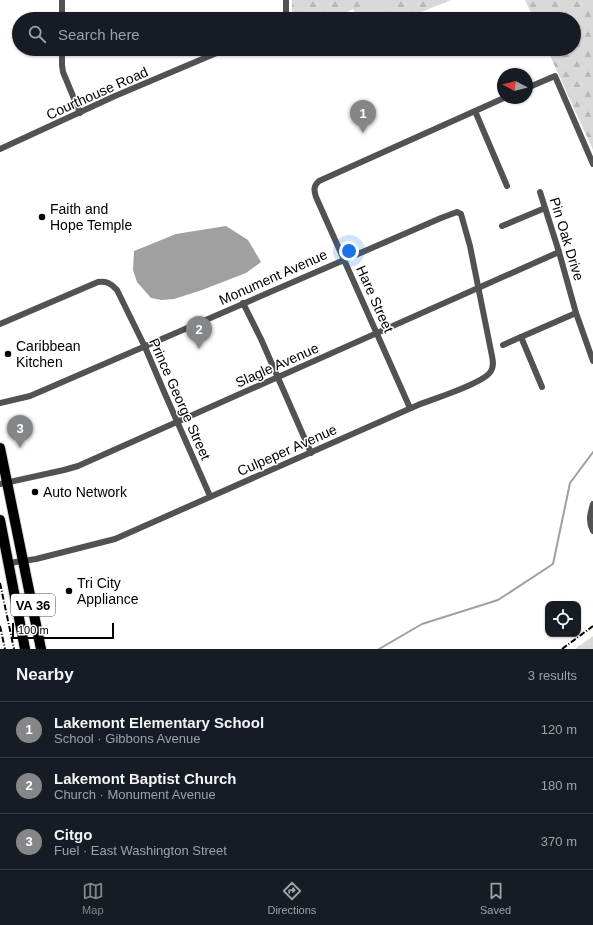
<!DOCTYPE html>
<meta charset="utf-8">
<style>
body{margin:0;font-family:Helvetica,sans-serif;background:#242831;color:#f1f3f6}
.controls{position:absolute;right:12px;bottom:12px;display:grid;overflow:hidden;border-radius:8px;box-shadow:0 1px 3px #0004}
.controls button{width:36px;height:36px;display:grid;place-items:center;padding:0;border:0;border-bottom:1px solid #363941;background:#171b24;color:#f1f3f6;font:20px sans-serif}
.compass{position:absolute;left:497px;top:68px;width:36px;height:36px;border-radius:50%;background:#171b24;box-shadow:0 1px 3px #0004;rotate:277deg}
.scale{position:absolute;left:12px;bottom:10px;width:102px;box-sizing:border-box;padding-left:4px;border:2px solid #000;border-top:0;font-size:11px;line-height:14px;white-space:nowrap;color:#000;-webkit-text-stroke:3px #fff;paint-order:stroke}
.you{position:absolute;left:349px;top:251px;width:14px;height:14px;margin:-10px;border:3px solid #fff;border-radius:50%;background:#1a73e8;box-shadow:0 0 0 6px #1a73e833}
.badge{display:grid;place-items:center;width:26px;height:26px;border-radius:50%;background:#858687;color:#fff;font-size:13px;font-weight:700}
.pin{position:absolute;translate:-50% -33px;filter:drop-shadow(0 1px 2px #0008)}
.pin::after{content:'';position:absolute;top:21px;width:14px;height:12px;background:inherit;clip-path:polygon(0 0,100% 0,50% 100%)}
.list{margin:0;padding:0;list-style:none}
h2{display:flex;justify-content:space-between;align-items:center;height:52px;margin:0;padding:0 16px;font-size:17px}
h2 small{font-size:13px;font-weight:400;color:#9ea1a6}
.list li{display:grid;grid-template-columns:26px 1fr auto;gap:12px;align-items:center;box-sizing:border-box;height:56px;padding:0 16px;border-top:1px solid #363941}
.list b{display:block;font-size:15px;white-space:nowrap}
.list p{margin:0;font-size:13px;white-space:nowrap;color:#9ea1a6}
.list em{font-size:13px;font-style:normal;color:#9ea1a6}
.icon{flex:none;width:22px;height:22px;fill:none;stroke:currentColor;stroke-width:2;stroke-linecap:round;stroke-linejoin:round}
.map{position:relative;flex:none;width:593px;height:649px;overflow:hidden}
.search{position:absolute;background:#171b24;box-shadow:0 1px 3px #0004;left:12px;right:12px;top:12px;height:44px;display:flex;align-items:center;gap:10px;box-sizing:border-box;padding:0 14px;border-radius:22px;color:#9ea1a6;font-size:15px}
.sheet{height:220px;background:#171b24}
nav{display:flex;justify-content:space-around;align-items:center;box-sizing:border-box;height:56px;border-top:1px solid #363941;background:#171b24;font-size:11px;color:#9ea1a6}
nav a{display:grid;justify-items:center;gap:2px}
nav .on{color:#858687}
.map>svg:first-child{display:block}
.green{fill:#d9d9d9}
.forest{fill:url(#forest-firs)}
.water{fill:#a0a0a0}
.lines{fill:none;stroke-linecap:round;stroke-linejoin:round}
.stream{stroke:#a0a0a0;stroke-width:2}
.trunk-casing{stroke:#dbdbdb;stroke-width:12}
.minor{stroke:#525252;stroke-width:6}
.trunk{stroke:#000;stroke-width:10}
.rail{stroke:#000;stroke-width:2;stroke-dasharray:6 2 1 2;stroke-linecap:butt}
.poi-dot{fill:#000;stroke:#fff;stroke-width:1.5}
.labels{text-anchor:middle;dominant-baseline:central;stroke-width:3;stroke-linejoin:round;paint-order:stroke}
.shield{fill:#fff;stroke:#4c4c4c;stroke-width:1}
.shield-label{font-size:13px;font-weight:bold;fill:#000}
.street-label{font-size:14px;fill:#000;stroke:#fff}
.poi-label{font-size:14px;fill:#000;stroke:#fff;text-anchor:start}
</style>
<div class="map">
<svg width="593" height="649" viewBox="0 0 593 649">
<defs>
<pattern id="forest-firs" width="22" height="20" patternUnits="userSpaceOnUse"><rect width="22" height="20" fill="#d9d9d9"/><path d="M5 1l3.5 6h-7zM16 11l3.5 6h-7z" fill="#b8b8b8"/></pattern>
</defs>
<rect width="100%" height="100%" fill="#fff"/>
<polygon class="green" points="349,0 427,0 384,19 358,19"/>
<g class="forest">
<polygon points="292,0 377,0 328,19 307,19 302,17 292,17"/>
<polygon points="395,0 451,0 404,19 375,18"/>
<polygon points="525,0 593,0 593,150 547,49 574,49 574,19 534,19"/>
<polygon points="593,636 593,649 575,649"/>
</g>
<polygon class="water" points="226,226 248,240 261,262 246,273 202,290 174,299 162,300 151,298 137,282 133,270 134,251 176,234"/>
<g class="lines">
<polyline class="stream" points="379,649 422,624 498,600 553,564 570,483 593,452"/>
<g class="trunk-casing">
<g id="trunk">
<polyline points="0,448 41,649"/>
<polyline points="0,520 25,649"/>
</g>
</g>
<g class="minor">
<polyline points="286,0 286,19"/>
<polyline points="62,19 62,0"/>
<polyline points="62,49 62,65 63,72 80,113"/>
<polyline points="527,88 555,76 593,164"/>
<polyline points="475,111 507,186"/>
<polyline points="0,149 115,96 226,49"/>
<polyline points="540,192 559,252 576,313 593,361"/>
<polyline points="502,226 545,208"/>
<polyline points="243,303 261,339 311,453"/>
<path d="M0,324L98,282C106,281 111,283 117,290L145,347L165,394L210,496"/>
<polyline points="503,345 521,337"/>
<polyline points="542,387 521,337 576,313"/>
<path d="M0,403L30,396L44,390L441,218L457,212L461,214L470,246L492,356C493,361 494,366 491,371C485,383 433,399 418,405L115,539L36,559L9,563"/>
<path d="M410,408L316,197C314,191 313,186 319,181L504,98"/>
<polyline points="0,484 64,470 78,466 559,252"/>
<path d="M593,504C590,514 588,521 593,531"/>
</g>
<use href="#trunk" class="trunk"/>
<g class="rail">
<polyline points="0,583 14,649"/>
<polyline points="0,626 5,649"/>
<polyline points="562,649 593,626"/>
</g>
</g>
<g class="poi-dot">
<circle cx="42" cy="217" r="4"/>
<circle cx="8" cy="354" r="4"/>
<circle cx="35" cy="492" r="4"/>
<circle cx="69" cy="591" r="4"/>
</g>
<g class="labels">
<rect class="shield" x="11" y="594" width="44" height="22" rx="3"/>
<g class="shield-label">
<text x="33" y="605">VA 36</text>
</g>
<g class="street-label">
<text transform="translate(97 93) rotate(-24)">Courthouse Road</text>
<text transform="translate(567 239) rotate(73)">Pin Oak Drive</text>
<text transform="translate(273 277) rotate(-24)">Monument Avenue</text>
<text transform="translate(375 299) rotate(66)">Hare Street</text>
<text transform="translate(277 365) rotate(-24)">Slagle Avenue</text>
<text transform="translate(180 399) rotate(66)">Prince George Street</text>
<text transform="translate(287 450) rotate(-24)">Culpeper Avenue</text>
</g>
<g class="poi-label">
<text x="50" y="209">Faith and<tspan x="50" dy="16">Hope Temple</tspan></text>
<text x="16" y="346">Caribbean<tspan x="16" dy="16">Kitchen</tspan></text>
<text x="43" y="492">Auto Network</text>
<text x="77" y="583">Tri City<tspan x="77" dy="16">Appliance</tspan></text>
</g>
</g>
</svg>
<div class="controls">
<button><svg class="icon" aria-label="locate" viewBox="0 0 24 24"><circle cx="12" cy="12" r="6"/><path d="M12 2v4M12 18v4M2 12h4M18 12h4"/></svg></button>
</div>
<svg class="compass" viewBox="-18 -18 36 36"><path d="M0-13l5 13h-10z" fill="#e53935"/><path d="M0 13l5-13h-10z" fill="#9ea1a6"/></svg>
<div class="scale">100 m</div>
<div class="you"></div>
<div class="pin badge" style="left:363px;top:133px">1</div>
<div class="pin badge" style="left:199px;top:349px">2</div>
<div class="pin badge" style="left:20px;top:448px">3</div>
<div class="search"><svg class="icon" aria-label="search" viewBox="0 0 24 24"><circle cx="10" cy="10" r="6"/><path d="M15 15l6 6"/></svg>Search here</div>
</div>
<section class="sheet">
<h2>Nearby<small>3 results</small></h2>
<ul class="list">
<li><span class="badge">1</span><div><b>Lakemont Elementary School</b><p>School · Gibbons Avenue</p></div><em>120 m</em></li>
<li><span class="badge">2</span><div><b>Lakemont Baptist Church</b><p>Church · Monument Avenue</p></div><em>180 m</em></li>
<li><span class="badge">3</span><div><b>Citgo</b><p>Fuel · East Washington Street</p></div><em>370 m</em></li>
</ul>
</section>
<nav>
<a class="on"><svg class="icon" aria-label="map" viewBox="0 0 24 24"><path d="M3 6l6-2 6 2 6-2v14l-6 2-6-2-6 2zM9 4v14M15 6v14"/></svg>Map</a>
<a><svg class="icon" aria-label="directions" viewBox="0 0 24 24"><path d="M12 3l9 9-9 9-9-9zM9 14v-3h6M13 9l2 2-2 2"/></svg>Directions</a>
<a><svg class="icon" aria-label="saved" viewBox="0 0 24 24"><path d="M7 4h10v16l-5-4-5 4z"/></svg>Saved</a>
</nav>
